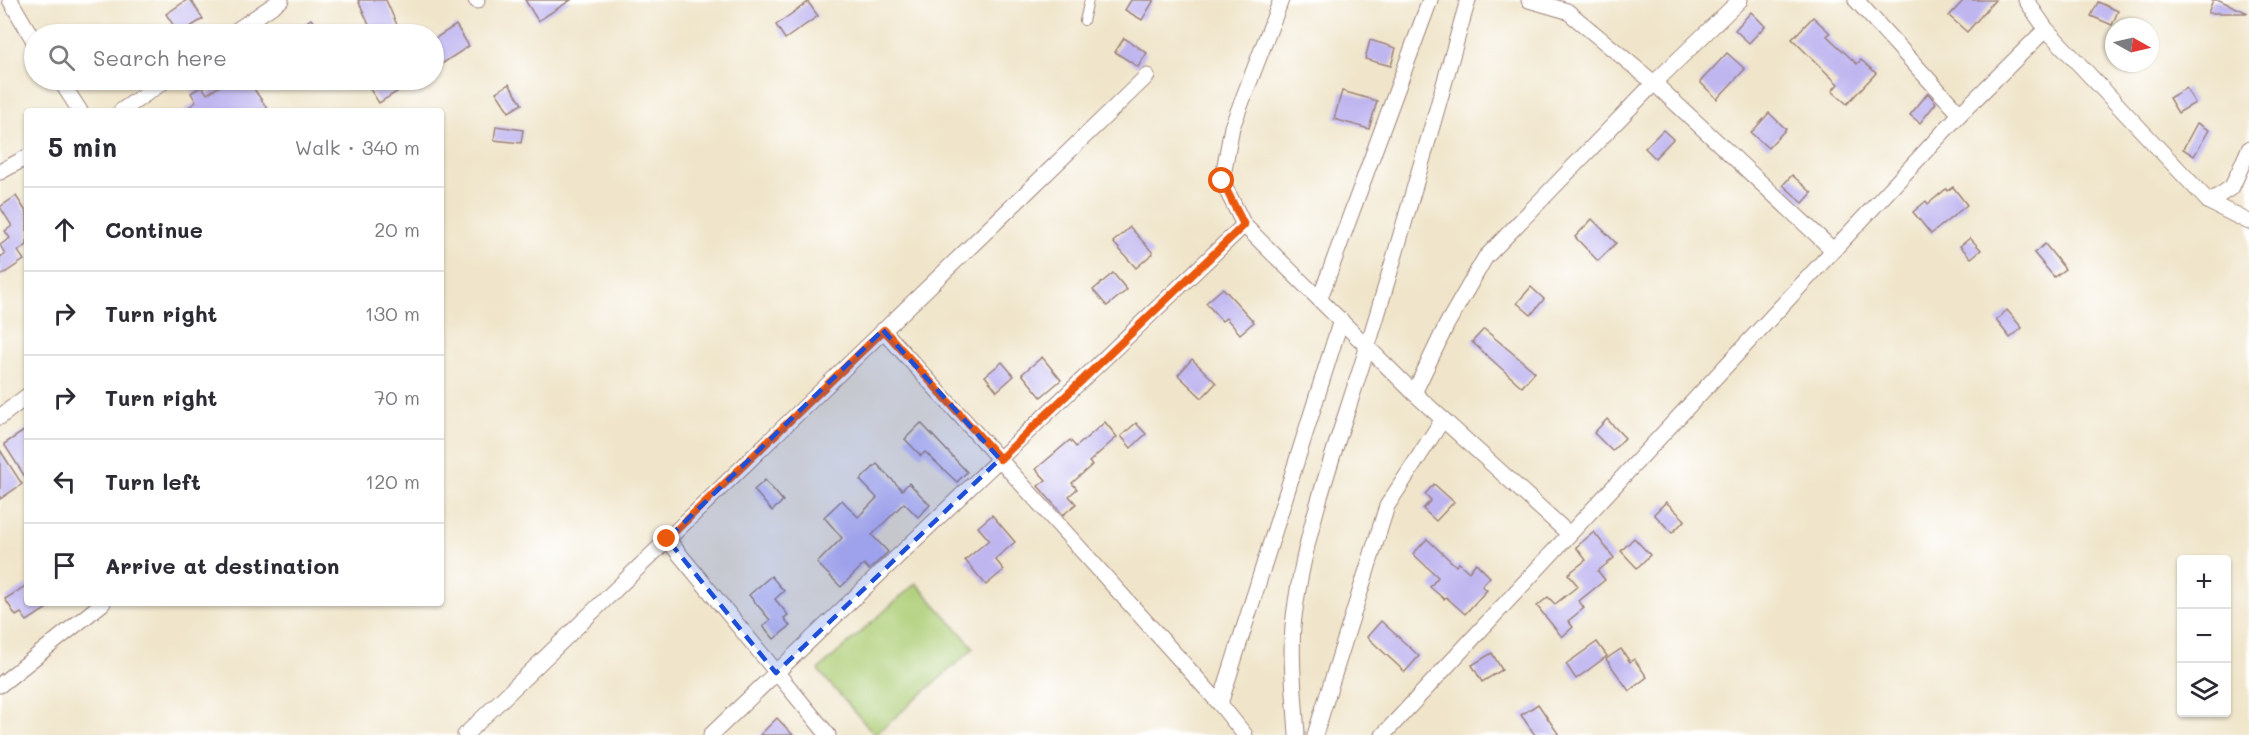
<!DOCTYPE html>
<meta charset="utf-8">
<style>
body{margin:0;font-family:Mali,sans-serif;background:#f7f7f7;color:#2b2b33}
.controls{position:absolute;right:18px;bottom:18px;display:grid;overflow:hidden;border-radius:6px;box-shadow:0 2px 4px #0004}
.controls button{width:54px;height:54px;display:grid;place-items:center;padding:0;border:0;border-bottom:2px solid #e1e1e2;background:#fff;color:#2b2b33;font:30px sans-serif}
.compass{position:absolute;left:2105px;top:18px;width:54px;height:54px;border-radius:50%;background:#fff;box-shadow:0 2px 4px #0004;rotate:98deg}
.stop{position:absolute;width:18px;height:18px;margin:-14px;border:4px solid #ea580c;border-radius:50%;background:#fff}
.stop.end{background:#ea580c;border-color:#fff;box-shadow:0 2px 6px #0008}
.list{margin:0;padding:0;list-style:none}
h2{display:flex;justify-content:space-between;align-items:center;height:78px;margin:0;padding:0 24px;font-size:26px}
h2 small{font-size:20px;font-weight:400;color:#7c7c81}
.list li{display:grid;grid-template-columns:39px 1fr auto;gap:18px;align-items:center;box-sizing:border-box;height:84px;padding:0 24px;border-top:2px solid #e1e1e2}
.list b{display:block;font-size:22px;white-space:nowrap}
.list em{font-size:20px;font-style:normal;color:#7c7c81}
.icon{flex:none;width:33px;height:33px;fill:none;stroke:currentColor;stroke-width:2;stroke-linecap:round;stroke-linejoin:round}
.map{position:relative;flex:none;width:2249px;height:735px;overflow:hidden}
.search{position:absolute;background:#fff;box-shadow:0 2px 4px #0004;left:24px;top:24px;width:420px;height:66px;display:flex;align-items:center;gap:15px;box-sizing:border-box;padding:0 21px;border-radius:33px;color:#7c7c81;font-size:22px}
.panel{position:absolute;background:#fff;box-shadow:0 2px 4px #0004;left:24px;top:108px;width:420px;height:498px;border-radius:6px}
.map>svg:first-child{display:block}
.green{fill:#accd75;stroke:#7b7650;stroke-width:1.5}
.building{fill:#bfb6f0}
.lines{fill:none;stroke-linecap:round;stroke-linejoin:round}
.service-casing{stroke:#9d827a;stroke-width:10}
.minor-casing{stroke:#9d827a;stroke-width:17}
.service{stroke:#fff;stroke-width:8}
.minor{stroke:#fff;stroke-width:15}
.route{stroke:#ea580c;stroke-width:8}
.marked{fill:#1d4ed8;fill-opacity:0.2;stroke:#1d4ed8;stroke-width:4.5;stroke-dasharray:12 8;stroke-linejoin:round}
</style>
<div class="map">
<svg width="2249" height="735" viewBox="0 0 2249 735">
<rect width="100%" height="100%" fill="#fff"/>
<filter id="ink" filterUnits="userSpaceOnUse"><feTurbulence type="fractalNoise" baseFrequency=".0167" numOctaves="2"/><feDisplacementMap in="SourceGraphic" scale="12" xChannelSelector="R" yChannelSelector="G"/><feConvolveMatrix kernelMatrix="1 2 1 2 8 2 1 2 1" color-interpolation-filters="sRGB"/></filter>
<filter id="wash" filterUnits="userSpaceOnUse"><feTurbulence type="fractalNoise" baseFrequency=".008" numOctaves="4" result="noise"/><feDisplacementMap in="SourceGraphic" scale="24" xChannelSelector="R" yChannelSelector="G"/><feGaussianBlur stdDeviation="1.35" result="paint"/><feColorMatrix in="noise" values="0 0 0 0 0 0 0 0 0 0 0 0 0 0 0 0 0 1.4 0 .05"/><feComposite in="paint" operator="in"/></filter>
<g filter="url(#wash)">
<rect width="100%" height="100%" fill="#f0e5ca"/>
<polygon class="green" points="916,583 974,648 875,735 818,670"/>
<g id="blocks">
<g class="building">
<polygon points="187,0 191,0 203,19 179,34 166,14"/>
<polygon points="358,0 386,0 401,34 373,34"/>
<polygon points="525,0 571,0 538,21"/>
<polygon points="1131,0 1154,0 1142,20 1125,10"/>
<polygon points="1964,0 1995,0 1967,32 1949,16"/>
<polygon points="2213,0 2219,0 2248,13 2208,13"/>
<polygon points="808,2 818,16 785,39 776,25"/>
<polygon points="2098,2 2118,11 2112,25 2091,16"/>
<polygon points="1751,12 1765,26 1749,43 1735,30"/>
<polygon points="1813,17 1830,33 1827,36 1857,64 1861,60 1876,73 1847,104 1832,91 1838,84 1792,39"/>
<polygon points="311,19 322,34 289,34"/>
<polygon points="456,25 469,46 434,69 434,39"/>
<polygon points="1124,38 1147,53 1138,67 1115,52"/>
<polygon points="1370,40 1396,48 1391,66 1365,59"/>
<polygon points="1727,53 1745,69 1717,99 1700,82"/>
<polygon points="230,80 248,80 269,111 183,111 196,102 191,93 202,86 207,94"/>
<polygon points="364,80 416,80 379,103"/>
<polygon points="509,84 522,104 509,112 496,92"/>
<polygon points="2186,88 2195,103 2178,113 2169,98"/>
<polygon points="1342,91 1377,101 1369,129 1334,119"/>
<polygon points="1928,93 1936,103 1920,123 1910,115"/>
<polygon points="1769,113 1786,129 1768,148 1751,133"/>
<polygon points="2197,123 2209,130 2194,156 2183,149"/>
<polygon points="496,126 523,130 521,143 494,140"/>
<polygon points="1663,130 1673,139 1655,158 1645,148"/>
<polygon points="1792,175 1812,193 1803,203 1783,185"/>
<polygon points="1953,187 1967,205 1931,234 1913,212 1926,201 1928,204 1946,189 1947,191"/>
<polygon points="16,196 27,213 27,245 18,251 24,260 0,276 0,257 5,254 0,245 10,238 5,231 12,226 0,207"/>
<polygon points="1592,219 1616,243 1598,261 1575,237"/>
<polygon points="1130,227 1153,253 1136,268 1113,242"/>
<polygon points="1970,238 1981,250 1971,258 1960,246"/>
<polygon points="2045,244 2065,269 2054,277 2034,253"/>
<polygon points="1113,273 1127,290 1107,306 1093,290"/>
<polygon points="1531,287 1544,299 1531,315 1517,303"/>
<polygon points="1223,288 1254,322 1240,334 1226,318 1222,321 1206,303"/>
<polygon points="2007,310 2022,328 2010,338 1996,320"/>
<polygon points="1484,329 1535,372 1522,387 1472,342"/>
<polygon points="1042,357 1061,380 1041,397 1022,374"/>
<polygon points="1192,359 1216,383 1202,398 1178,375"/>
<polygon points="1002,362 1014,376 997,391 985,376"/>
<polygon points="1607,419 1625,438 1612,451 1594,433"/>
<polygon points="1105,422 1117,437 1089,462 1092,465 1072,483 1077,489 1069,496 1076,504 1063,515 1038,486 1046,480 1036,469 1070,440 1076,447"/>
<polygon points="921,423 967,472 957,482 925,452 921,456 905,439"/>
<polygon points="1136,423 1146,434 1131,448 1121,436"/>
<polygon points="27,429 27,480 4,444"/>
<polygon points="0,450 22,484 0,499"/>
<polygon points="877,464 902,490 909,483 930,505 918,517 904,503 872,535 888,552 869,570 864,564 841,587 817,563 842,538 824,517 842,500 858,517 877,498 860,480"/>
<polygon points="765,480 783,501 772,511 754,490"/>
<polygon points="1434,484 1454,502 1436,521 1423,509 1431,500 1425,494"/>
<polygon points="1666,502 1685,520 1672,533 1654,514"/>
<polygon points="992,515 1015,542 995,559 1004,570 986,585 965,560 989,540 978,527"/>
<polygon points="1594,532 1614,558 1598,571 1605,580 1579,601 1584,608 1568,621 1573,627 1562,637 1537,606 1548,597 1555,604 1578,586 1568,574 1586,560 1576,547"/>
<polygon points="1634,538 1650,555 1637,568 1621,551"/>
<polygon points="1427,539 1456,566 1459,563 1469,572 1476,563 1490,577 1482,586 1487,590 1465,614 1446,597 1444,599 1430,587 1438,577 1413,554"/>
<polygon points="771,576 784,591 775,599 788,615 784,618 790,626 774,639 763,626 770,620 749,595"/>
<polygon points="27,585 27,603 55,603 27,621 21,613 16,616 5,599"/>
<polygon points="1381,621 1419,656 1405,672 1367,637"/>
<polygon points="1597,642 1607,656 1576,679 1566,664"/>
<polygon points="1621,649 1630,662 1634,659 1647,677 1629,691 1606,659"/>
<polygon points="1492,653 1502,670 1482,682 1472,665"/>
<polygon points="1538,704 1559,735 1535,735 1521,715"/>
<polygon points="777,718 793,735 760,735"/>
</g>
</g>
</g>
<g filter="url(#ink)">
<use href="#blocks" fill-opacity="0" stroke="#9d827a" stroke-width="1.5"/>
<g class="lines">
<g class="service-casing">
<polyline id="service" points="1084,21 1089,0"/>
</g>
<g class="minor-casing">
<g id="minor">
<polyline points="10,0 34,41"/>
<polyline points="476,0 477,1"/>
<polyline points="1281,0 1232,127 1222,181 1244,225 1414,393 1569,534"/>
<polyline points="1529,0 1567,11 1654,83 1833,250"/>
<polyline points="1856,0 1960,114"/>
<polyline points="2026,0 2046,29 2209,202 2232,187 2249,149"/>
<polyline points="231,34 281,0"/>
<polyline points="60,80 80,111"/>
<polyline points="121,111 166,80"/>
<polyline points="0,172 27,157"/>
<polyline points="2209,202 2249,222"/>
<polyline points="1320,298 1430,0"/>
<polyline points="883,330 1220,704 1245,735"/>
<polyline points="1414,393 1447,324 1485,258 1654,83 1740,0"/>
<polyline points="0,417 27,396"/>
<polyline points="667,539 828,735"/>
<polyline points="0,685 103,603"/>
<polyline points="1220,704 1341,320"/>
<polyline points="465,735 1147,76"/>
<polyline points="711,735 1244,225"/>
<path d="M1297,735C1295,699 1290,662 1293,626C1303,529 1340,438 1368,345C1403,231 1435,115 1468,0"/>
<polyline points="1315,735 1387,506 1443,419"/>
<polyline points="1383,735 1960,114 2046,29"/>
</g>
</g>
<use href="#service" class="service"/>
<use href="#minor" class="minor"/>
</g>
</g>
<g class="lines" filter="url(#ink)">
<polyline class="route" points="667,539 884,330 1000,459 1244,225 1222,181"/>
</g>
<path class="marked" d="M883,330L1000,459L776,673L667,539Z"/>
</svg>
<div class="controls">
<button>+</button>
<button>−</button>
<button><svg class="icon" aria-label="layers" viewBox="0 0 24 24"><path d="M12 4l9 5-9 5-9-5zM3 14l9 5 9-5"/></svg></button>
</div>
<svg class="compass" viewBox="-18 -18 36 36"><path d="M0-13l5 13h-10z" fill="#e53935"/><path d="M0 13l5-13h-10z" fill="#7c7c81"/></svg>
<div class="stop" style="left:1222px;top:181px"></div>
<div class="stop end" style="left:667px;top:539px"></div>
<div class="search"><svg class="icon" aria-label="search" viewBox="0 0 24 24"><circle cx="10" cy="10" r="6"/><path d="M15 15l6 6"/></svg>Search here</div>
<section class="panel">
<h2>5 min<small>Walk · 340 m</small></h2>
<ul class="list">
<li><svg class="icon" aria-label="ahead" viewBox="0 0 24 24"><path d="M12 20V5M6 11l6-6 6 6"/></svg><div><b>Continue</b></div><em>20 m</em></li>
<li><svg class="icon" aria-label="right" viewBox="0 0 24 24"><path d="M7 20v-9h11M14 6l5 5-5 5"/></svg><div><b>Turn right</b></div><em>130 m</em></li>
<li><svg class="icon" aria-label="right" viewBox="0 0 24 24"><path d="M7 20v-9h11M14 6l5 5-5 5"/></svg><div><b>Turn right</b></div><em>70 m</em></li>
<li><svg class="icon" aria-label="left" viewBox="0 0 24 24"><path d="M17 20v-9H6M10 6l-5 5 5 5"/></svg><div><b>Turn left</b></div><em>120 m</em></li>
<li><svg class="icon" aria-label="arrive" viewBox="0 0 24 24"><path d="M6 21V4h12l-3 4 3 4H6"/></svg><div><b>Arrive at destination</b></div></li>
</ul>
</section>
</div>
